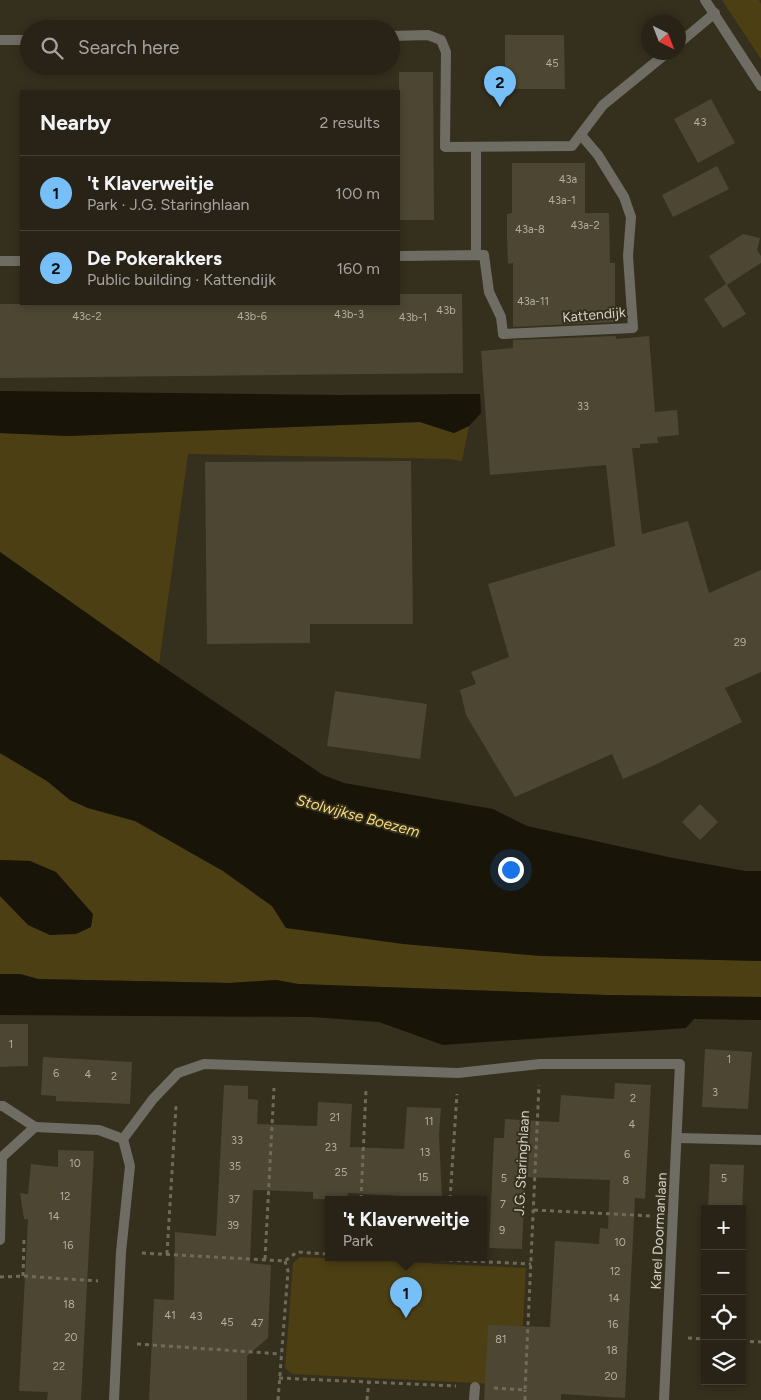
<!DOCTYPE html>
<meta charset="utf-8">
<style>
body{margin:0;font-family:Figtree,sans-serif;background:#302b1f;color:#f1f3f6}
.controls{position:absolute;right:15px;bottom:15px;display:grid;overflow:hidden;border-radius:0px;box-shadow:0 2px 8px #0003}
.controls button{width:45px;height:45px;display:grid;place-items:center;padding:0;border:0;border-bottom:1px solid #444035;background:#282316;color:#f1f3f6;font:25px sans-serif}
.compass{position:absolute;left:641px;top:15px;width:45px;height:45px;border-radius:50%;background:#282316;box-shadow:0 2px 8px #0003;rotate:138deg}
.you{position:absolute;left:510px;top:869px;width:18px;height:18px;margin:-12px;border:4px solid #fff;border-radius:50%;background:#1a73e8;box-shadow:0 0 0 8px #1a73e833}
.badge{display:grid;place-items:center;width:32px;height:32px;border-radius:50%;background:#77c0f7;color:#111;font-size:16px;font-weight:700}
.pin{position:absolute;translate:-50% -41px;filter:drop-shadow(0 1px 2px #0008)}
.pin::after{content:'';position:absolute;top:26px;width:18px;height:15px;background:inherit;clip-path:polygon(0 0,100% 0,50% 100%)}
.popup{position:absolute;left:325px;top:1196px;width:162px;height:65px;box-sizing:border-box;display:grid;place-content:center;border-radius:0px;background:#282316;filter:drop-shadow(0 1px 4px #0005);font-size:16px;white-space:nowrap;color:#a5a4a1}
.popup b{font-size:19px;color:#f1f3f6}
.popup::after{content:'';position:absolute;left:50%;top:100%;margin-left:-10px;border:10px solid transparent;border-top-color:#282316}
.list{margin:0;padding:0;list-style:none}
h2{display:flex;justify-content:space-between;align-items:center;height:65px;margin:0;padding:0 20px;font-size:21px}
h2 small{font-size:16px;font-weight:400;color:#a5a4a1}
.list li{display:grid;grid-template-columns:32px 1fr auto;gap:15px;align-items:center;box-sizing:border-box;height:75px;padding:0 20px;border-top:1px solid #444035}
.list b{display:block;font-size:19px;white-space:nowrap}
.list p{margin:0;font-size:16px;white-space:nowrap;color:#a5a4a1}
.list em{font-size:16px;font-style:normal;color:#a5a4a1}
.icon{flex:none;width:28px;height:28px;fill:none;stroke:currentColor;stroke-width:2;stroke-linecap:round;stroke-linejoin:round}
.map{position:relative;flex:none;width:761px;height:1400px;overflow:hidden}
.search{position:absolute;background:#282316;box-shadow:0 2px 8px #0003;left:20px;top:20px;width:380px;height:55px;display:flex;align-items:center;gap:12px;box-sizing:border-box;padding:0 18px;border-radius:28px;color:#a5a4a1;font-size:19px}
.panel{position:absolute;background:#282316;box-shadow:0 2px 8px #0003;left:20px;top:90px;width:380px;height:215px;border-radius:0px}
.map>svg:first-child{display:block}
.green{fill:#4c3f14}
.water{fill:#181407}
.building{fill:#4c4632}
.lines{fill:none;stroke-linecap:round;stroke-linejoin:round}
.path{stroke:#6f6a5a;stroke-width:3;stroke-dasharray:4 4;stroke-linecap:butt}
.service{stroke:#6f6c63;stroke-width:10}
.minor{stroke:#6f6c63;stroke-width:10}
.tertiary{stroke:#6f6c63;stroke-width:10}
.labels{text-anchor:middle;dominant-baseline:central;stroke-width:4;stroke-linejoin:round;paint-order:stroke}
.number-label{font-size:11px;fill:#b3aea0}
.street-label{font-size:14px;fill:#d5d1c5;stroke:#352f1d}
.water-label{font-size:15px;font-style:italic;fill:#f8db7b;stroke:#352f1d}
</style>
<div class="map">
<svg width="761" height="1400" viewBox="0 0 761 1400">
<rect width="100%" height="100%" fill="#352f1d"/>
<g class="green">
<polygon points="722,0 759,0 761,4 761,59"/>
<polygon points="420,422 454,433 469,426 462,461 449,459 188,454 159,664 0,552 0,433 68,436"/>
<polygon points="0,753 47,781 70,800 88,808 135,821 223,871 272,906 287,928 710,959 761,961 761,997 606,995 298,984 276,980 230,983 38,979 20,974 0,974 0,896 7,903 30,861 0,860"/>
<polygon points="300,1257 526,1268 520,1379 514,1385 292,1374 285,1368 293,1263"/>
</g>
<g class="water">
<polygon points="0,391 342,395 480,394 481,413 469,426 454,433 420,422 68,436 0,433"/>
<polygon points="0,552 159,664 323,775 344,783 493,809 527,826 668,857 745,871 761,871 761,961 541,956 403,944 286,928 272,906 223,871 135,821 88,808 70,800 47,781 0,753"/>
<polygon points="0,860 30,861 56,872 93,914 91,927 76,934 50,935 28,925 0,896"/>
<polygon points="0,974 20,974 38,979 230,983 276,980 298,984 606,995 761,997 761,1020 694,1019 686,1028 443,1045 379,1022 313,1017 0,1015"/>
</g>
<g class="building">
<polygon points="505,35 564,35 565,89 505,89"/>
<polygon points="399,72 433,72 434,220 399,220"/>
<polygon points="711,99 735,143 698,163 674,119"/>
<polygon points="512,163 585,163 585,213 609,213 610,263 615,263 615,322 513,327 513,263 508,264 507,238 507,214 512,213"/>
<polygon points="717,166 729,189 673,217 662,195"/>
<polygon points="743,234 760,238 757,250 761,256 761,263 727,285 746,314 723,328 704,299 726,284 709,256"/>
<polygon points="399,294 462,294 463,373 0,378 0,304 399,304"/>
<polygon points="616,336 616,339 649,336 655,412 677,410 679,435 657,437 658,443 640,444 640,448 632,448 642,534 688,521 709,593 761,570 761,672 725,688 742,722 655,765 623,779 612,754 515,797 466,715 460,690 476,684 471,672 509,657 488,584 615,546 606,465 490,475 481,351 513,348 513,340"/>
<polygon points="411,461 413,624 310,624 310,643 207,644 205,462"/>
<polygon points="335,691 427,704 420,759 327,746"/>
<polygon points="700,804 718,822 700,840 682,822"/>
<polygon points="0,1024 28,1024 28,1066 0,1067"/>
<polygon points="705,1049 752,1052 748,1109 702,1107"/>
<polygon points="43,1057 132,1062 130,1104 56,1101 56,1096 41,1095"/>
<polygon points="615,1083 651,1085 645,1199 635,1198 625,1398 561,1394 561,1400 484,1400 488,1325 550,1327 555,1241 599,1244 600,1228 608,1229 610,1180 525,1177 522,1249 489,1248 494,1138 504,1138 505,1119 559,1122 561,1095 614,1099"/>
<polygon points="224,1085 248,1086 248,1099 258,1100 257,1124 317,1126 318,1102 352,1104 350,1147 404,1149 407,1107 441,1108 439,1136 442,1197 436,1197 436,1199 401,1199 402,1196 348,1193 347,1199 313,1199 313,1192 253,1190 250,1263 271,1265 268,1338 247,1356 247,1400 149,1400 154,1299 174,1300 175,1232 216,1236"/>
<polygon points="58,1150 94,1151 81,1400 47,1400 48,1392 19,1391 28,1219 24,1219 20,1193 28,1194 31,1164 58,1167"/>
<polygon points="710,1164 744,1165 742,1215 742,1209 708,1209"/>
</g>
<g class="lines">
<g class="path">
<polyline points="361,1199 366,1090"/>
<polyline points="450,1199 457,1094"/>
<polyline points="534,1210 652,1216"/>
<polyline points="142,1253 285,1261 297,1252 328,1254"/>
<polyline points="167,1254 176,1106"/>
<polyline points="385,1257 531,1264"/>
<polyline points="265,1259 274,1088"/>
<polyline points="23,1276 24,1239"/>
<polyline points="0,1277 23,1276 98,1281"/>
<polyline points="688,1338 705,1339"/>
<polyline points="742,1341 761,1342"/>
<polyline points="137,1344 281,1354"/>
<polyline points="279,1378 456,1386"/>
<polyline points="494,1388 525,1390 539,1085"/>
<polyline points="278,1400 288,1271 285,1261"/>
<polyline points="367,1400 369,1381"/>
<polyline points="525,1400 525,1390"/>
</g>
<g class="service">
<polyline points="391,36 428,35 441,40 446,52 445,147 572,146 603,105 668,52"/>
<polyline points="0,40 29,40"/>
<polyline points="678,44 715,13"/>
<polyline points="476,255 476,147"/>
<polyline points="399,256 484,255 489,292 501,317 503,334 633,328 628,256 631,217 624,197 598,155 581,135"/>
<polyline points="0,261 21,261"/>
</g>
<g class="minor">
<polyline points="0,1106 3,1106 35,1127"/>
<polyline points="35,1127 99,1130 123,1139"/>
<polyline points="678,1138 761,1140"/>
<polyline points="0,1240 2,1157 35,1127"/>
<polyline points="114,1400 121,1252 130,1166 123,1139 153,1099 178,1073 204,1064 458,1073 540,1064 680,1064 664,1400"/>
<polyline points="474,1400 475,1387"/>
</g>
<polyline class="tertiary" points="705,0 761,86"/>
</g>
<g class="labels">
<g class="number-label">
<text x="552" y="63">45</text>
<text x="700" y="122">43</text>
<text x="568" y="179">43a</text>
<text x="562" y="200">43a-1</text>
<text x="585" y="225">43a-2</text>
<text x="530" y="229">43a-8</text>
<text x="533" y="301">43a-11</text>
<text x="446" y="310">43b</text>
<text x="349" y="314">43b-3</text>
<text x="87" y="316">43c-2</text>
<text x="252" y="316">43b-6</text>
<text x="413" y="317">43b-1</text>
<text x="583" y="406">33</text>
<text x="740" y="642">29</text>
<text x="11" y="1044">1</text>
<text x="729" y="1059">1</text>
<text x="56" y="1073">6</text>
<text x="88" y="1074">4</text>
<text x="114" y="1076">2</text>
<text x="715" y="1092">3</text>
<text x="633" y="1098">2</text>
<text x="335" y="1117">21</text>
<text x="429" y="1121">11</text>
<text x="632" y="1124">4</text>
<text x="237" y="1140">33</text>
<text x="331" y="1147">23</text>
<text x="425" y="1152">13</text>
<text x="627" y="1154">6</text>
<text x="75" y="1163">10</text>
<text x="235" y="1166">35</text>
<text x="341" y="1172">25</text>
<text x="423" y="1177">15</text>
<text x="504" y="1178">5</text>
<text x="724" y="1178">5</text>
<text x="626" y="1180">8</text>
<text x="65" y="1196">12</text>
<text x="234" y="1199">37</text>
<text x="503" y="1204">7</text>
<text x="54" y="1216">14</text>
<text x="233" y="1225">39</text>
<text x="502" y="1230">9</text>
<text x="620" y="1242">10</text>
<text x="68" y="1245">16</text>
<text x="615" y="1271">12</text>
<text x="614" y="1298">14</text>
<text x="69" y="1304">18</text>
<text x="170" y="1315">41</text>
<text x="196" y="1316">43</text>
<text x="227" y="1322">45</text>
<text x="257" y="1323">47</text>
<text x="613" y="1324">16</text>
<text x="71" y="1337">20</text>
<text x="501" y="1339">81</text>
<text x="612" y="1350">18</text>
<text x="59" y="1366">22</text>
<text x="611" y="1376">20</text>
</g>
<g class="street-label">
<text transform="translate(594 315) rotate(-5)">Kattendijk</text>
<text transform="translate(522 1163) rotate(-87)">J.G. Staringhlaan</text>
<text transform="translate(659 1231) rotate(-87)">Karel Doormanlaan</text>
</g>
<g class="water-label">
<text transform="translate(358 816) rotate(15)">Stolwijkse Boezem</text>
</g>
</g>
</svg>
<div class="controls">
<button>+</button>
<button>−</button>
<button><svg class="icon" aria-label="locate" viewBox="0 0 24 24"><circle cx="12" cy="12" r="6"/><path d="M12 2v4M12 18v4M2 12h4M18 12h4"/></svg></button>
<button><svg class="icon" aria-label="layers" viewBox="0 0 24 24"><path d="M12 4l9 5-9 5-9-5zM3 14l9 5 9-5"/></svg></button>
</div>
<svg class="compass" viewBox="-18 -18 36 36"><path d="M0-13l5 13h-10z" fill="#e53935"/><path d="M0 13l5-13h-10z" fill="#a5a4a1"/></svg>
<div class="you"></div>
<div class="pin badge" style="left:406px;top:1318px">1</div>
<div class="popup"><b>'t Klaverweitje</b>Park</div>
<div class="pin badge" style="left:500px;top:107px">2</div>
<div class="search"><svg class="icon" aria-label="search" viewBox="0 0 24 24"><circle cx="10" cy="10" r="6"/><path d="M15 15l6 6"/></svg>Search here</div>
<section class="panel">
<h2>Nearby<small>2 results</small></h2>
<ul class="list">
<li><span class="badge">1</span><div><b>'t Klaverweitje</b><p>Park · J.G. Staringhlaan</p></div><em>100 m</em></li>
<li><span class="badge">2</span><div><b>De Pokerakkers</b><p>Public building · Kattendijk</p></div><em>160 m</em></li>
</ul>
</section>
</div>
